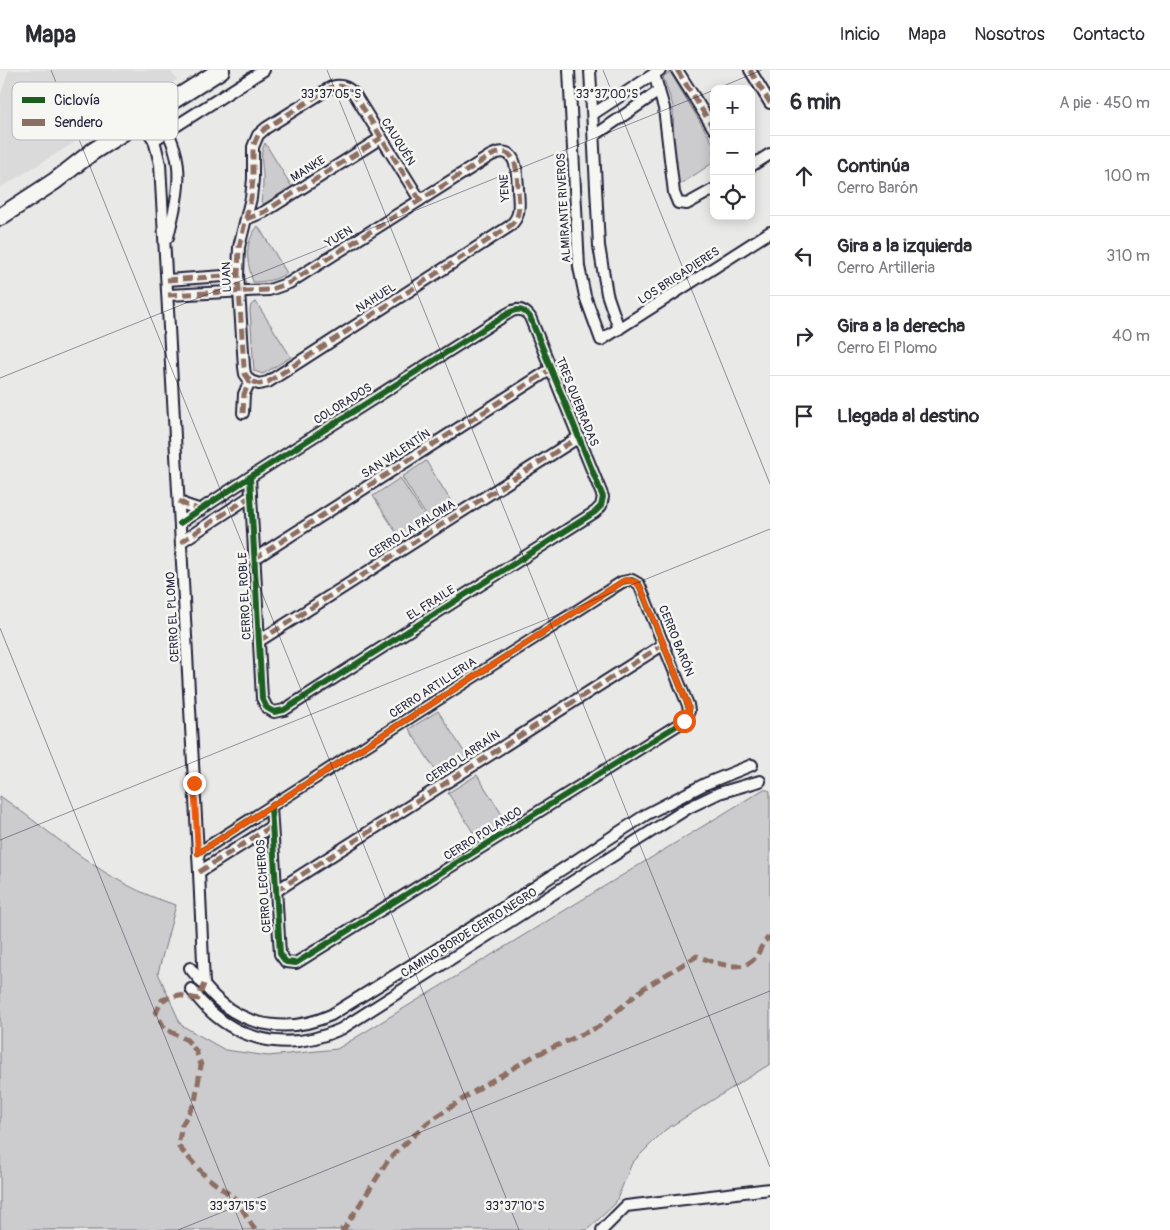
<!DOCTYPE html>
<html lang="es">
<meta charset="utf-8">
<style>
body{margin:0;font-family:Pangolin,sans-serif;background:#f7f7f7;color:#2b2b33}
.controls{position:absolute;right:15px;top:15px;display:grid;overflow:hidden;border-radius:10px;box-shadow:0 2px 12px #0003}
.controls button{width:45px;height:45px;display:grid;place-items:center;padding:0;border:0;border-bottom:1px solid #e1e1e2;background:#fff;color:#2b2b33;font:25px sans-serif}
.stop{position:absolute;width:15px;height:15px;margin:-11px;border:4px solid #ea580c;border-radius:50%;background:#fff}
.stop.end{background:#ea580c;border-color:#fff;box-shadow:0 1px 5px #0008}
.list{margin:0;padding:0;list-style:none}
h2{display:flex;justify-content:space-between;align-items:center;height:65px;margin:0;padding:0 20px;font-size:21px}
h2 small{font-size:16px;font-weight:400;color:#7c7c81}
.list li{display:grid;grid-template-columns:32px 1fr auto;gap:15px;align-items:center;box-sizing:border-box;height:80px;padding:0 20px;border-top:1px solid #e1e1e2}
.list b{display:block;font-size:19px;white-space:nowrap}
.list p{margin:0;font-size:16px;white-space:nowrap;color:#7c7c81}
.list em{font-size:16px;font-style:normal;color:#7c7c81}
.icon{flex:none;width:28px;height:28px;fill:none;stroke:currentColor;stroke-width:2;stroke-linecap:round;stroke-linejoin:round}
.map{position:relative;flex:none;width:770px;height:1160px;overflow:hidden}
header{display:flex;align-items:center;gap:30px;box-sizing:border-box;height:70px;padding:0 25px;background:#fff;border-bottom:1px solid #e1e1e2}
header strong{font-size:24px}
nav{display:flex;gap:28px;margin-inline-start:auto;font-size:18px}
main{display:flex}
aside{flex:1;background:#fff}
.map>svg:first-child{display:block}
.built{fill:#dadada}
.green{fill:#ccccce;stroke:#777784}
.lines{fill:none;stroke-linecap:round;stroke-linejoin:round}
.street-casing{stroke:#22223b;stroke-width:14}
.primary-casing{stroke:#22223b;stroke-width:20}
.street{stroke:#f6f6f2;stroke-width:10}
.primary{stroke:#f6f6f2;stroke-width:16}
.quiet{stroke:#8d6e63;stroke-width:5;stroke-dasharray:10 5;stroke-linecap:butt}
.cycleway-casing{stroke:#f6f6f2;stroke-width:9}
.cycleway{stroke:#1b5e20;stroke-width:6}
.route{stroke:#ea580c;stroke-width:6}
.ticks{fill:none;stroke:#22223b;stroke-width:1;stroke-opacity:0.45}
.labels{text-anchor:middle;dominant-baseline:central;stroke-width:5;stroke-linejoin:round;paint-order:stroke}
.street-label{font-size:12px;fill:#22223b;stroke:#f6f6f2}
.key{fill:#f6f6f2;stroke:#b6b6bb;stroke-width:1}
.key-label{font-size:14px;fill:#22223b}
.ticks-label{font-size:12px;text-anchor:middle;fill:#22223b;stroke:#f6f6f2;stroke-width:5;stroke-linejoin:round;paint-order:stroke}
</style>
<header>
<strong>Mapa</strong>
<nav><a>Inicio</a><a>Mapa</a><a>Nosotros</a><a>Contacto</a></nav>
</header>
<main>
<div class="map">
<svg width="770" height="1160" viewBox="0 0 770 1160">
<rect width="100%" height="100%" fill="#e9e9e7"/>
<filter id="ink" filterUnits="userSpaceOnUse"><feTurbulence type="fractalNoise" baseFrequency=".02" numOctaves="2"/><feDisplacementMap in="SourceGraphic" scale="10" xChannelSelector="R" yChannelSelector="G"/><feConvolveMatrix kernelMatrix="1 2 1 2 8 2 1 2 1" color-interpolation-filters="sRGB"/></filter>
<g filter="url(#ink)">
<polygon class="built" points="9,0 170,0 177,10 0,118 0,27"/>
<g class="green">
<polygon points="670,2 714,75 714,92 675,118 673,36 663,7"/>
<path d="M265,73L292,117L264,134L261,132C262,126 263,119 263,112C264,99 258,86 265,73Z"/>
<path d="M258,156L287,203C276,210 266,212 253,212C247,191 243,175 258,156Z"/>
<polygon points="256,232 291,287 263,304 254,301 250,240 251,235"/>
<polygon points="426,391 454,436 430,452 402,407"/>
<polygon points="400,408 428,452 401,470 373,426"/>
<polygon points="438,641 468,688 439,706 409,659"/>
<polygon points="477,705 506,751 478,770 448,723"/>
<path d="M764,719L770,721V994L665,1060L632,1093L615,1134L587,1160H0V726C59,767 105,814 176,835L158,903L181,955L225,980L268,986L337,979Z"/>
</g>
<g class="lines">
<g class="street-casing">
<g id="street">
<polyline points="569,0 579,197 585,226 601,270 770,162"/>
<polyline points="590,0 599,176 607,224 619,259"/>
<polyline points="677,0 714,59"/>
<polyline points="750,0 770,33"/>
<polyline points="654,4 664,38 674,123 678,133 687,134 714,119"/>
<path d="M155,42C188,86 180,117 168,167"/>
<polyline points="593,44 660,0"/>
<polyline points="141,51 154,70 160,94 199,802 204,914"/>
<polyline points="594,66 659,21"/>
<polyline points="154,70 264,0"/>
<polyline points="751,96 770,84"/>
<polyline points="246,149 264,142 381,68"/>
<polyline points="167,210 238,205"/>
<path d="M168,225L269,220L289,213L490,86C517,72 517,101 518,118C518,126 520,135 518,143C517,148 514,152 510,156L268,312L259,314L250,311"/>
<path d="M250,311L245,304L244,297L238,205L239,177L251,128L253,109V77L258,65L266,58L328,19C338,13 348,16 355,25L420,130"/>
<polyline points="243,343 244,324 250,311"/>
<polyline points="179,431 186,435 201,440"/>
<path d="M180,453L250,407L507,244C516,238 523,238 530,247L603,427L601,436L595,442L284,640L274,642L267,638L262,628L250,407"/>
<polyline points="181,472 251,426"/>
<polyline points="254,489 551,299"/>
<polyline points="259,571 579,367"/>
<polyline points="198,783 622,512 632,510 639,514 688,635 689,641 684,651 296,893 286,892 280,884 271,737"/>
<polyline points="199,802 272,756"/>
<polyline points="276,821 664,574"/>
<path d="M190,898C199,909 208,921 218,930C249,959 293,962 331,945L495,843L647,744L705,714L752,695"/>
<path d="M191,919C227,970 284,985 341,959L688,738L719,723L760,711"/>
<polyline points="602,1160 626,1136 770,1119"/>
</g>
</g>
<g class="primary-casing">
<polyline id="primary" points="0,147 55,111 92,82 221,0"/>
</g>
<use href="#street" class="street"/>
<use href="#primary" class="primary"/>
<g class="quiet">
<polyline points="677,0 714,59"/>
<polyline points="750,0 770,33"/>
<polyline points="246,149 264,142 381,68"/>
<polyline points="167,210 238,205"/>
<path d="M168,225L269,220L289,213L490,86C517,72 517,101 518,118C518,126 520,135 518,143C517,148 514,152 510,156L268,312L259,314L250,311"/>
<path d="M250,311L245,304L244,297L238,205L239,177L251,128L253,109V77L258,65L266,58L328,19C338,13 348,16 355,25L420,130"/>
<polyline points="243,343 244,324 250,311"/>
<polyline points="179,431 186,435 201,440"/>
<polyline points="181,472 251,426"/>
<polyline points="254,489 551,299"/>
<polyline points="259,571 579,367"/>
<polyline points="199,802 272,756"/>
<polyline points="276,821 664,574"/>
<polyline points="204,914 198,929 178,925 162,930 156,943 165,959 187,970 196,981 201,995 195,1032 182,1055 178,1076 205,1106 236,1129 255,1160"/>
<path d="M340,1160L344,1159L389,1089L427,1053L484,1015L534,986L598,957L644,918L697,886C712,892 742,904 755,888C760,882 760,876 768,868H770"/>
</g>
<g class="cycleway-casing">
<g id="cycleway">
<path d="M180,453L250,407L507,244C516,238 523,238 530,247L603,427L601,436L595,442L284,640L274,642L267,638L262,628L250,407"/>
<polyline points="198,783 622,512 632,510 639,514 688,635 689,641 684,651 296,893 286,892 280,884 271,737"/>
</g>
</g>
<use href="#cycleway" class="cycleway"/>
</g>
</g>
<g class="lines" filter="url(#ink)">
<polyline class="route" points="194,713 198,783 625,510 636,512 641,518 688,635 689,641 684,651"/>
</g>
<path class="ticks" d="M51,0L519,1160M327,0L770,1097M603,0L770,414M716,19L762,0M0,308L714,20M0,558L243,1160M0,770L770,459M178,1160L770,921"/>
<g class="labels">
<g class="street-label">
<text transform="translate(398 72) rotate(58)">CAUQUÉN</text>
<text transform="translate(308 99) rotate(-32)">MANKE</text>
<text transform="translate(505 118) rotate(-93)">YENE</text>
<text transform="translate(564 138) rotate(-93)">ALMIRANTE RIVEROS</text>
<text transform="translate(339 167) rotate(-32)">YUEN</text>
<text transform="translate(679 206) rotate(-33)">LOS BRIGADIERES</text>
<text transform="translate(227 207) rotate(-92)">LUAN</text>
<text transform="translate(376 228) rotate(-32)">NAHUEL</text>
<text transform="translate(577 332) rotate(68)">TRES QUEBRADAS</text>
<text transform="translate(343 334) rotate(-32)">COLORADOS</text>
<text transform="translate(396 384) rotate(-33)">SAN VALENTÍN</text>
<text transform="translate(412 459) rotate(-32)">CERRO LA PALOMA</text>
<text transform="translate(245 526) rotate(-93)">CERRO EL ROBLE</text>
<text transform="translate(431 533) rotate(-32)">EL FRAILE</text>
<text transform="translate(173 547) rotate(-93)">CERRO EL PLOMO</text>
<text transform="translate(676 571) rotate(68)">CERRO BARÓN</text>
<text transform="translate(433 618) rotate(-33)">CERRO ARTILLERIA</text>
<text transform="translate(463 687) rotate(-33)">CERRO LARRAÍN</text>
<text transform="translate(483 764) rotate(-32)">CERRO POLANCO</text>
<text transform="translate(264 816) rotate(-94)">CERRO LECHEROS</text>
<text transform="translate(469 863) rotate(-32)">CAMINO BORDE CERRO NEGRO</text>
</g>
</g>
<rect x="12" y="12" width="166" height="58" rx="8" class="key"/>
<rect x="22" y="27" width="23" height="6" fill="#1b5e20"/>
<rect x="22" y="49" width="23" height="7" fill="#8d6e63"/>
<g class="key-label">
<text x="54" y="35">Ciclovía</text>
<text x="54" y="57">Sendero</text>
</g>
<g class="ticks-label">
<text x="331" y="28">33°37'05"S</text>
<text x="607" y="28">33°37'00"S</text>
<text x="238" y="1140">33°37'15"S</text>
<text x="515" y="1140">33°37'10"S</text>
</g>
</svg>
<div class="controls">
<button>+</button>
<button>−</button>
<button><svg class="icon" aria-label="locate" viewBox="0 0 24 24"><circle cx="12" cy="12" r="6"/><path d="M12 2v4M12 18v4M2 12h4M18 12h4"/></svg></button>
</div>
<div class="stop" style="left:684px;top:651px"></div>
<div class="stop end" style="left:194px;top:713px"></div>
</div>
<aside>
<h2>6 min<small>A pie · 450 m</small></h2>
<ul class="list">
<li><svg class="icon" aria-label="ahead" viewBox="0 0 24 24"><path d="M12 20V5M6 11l6-6 6 6"/></svg><div><b>Continúa</b><p>Cerro Barón</p></div><em>100 m</em></li>
<li><svg class="icon" aria-label="left" viewBox="0 0 24 24"><path d="M17 20v-9H6M10 6l-5 5 5 5"/></svg><div><b>Gira a la izquierda</b><p>Cerro Artilleria</p></div><em>310 m</em></li>
<li><svg class="icon" aria-label="right" viewBox="0 0 24 24"><path d="M7 20v-9h11M14 6l5 5-5 5"/></svg><div><b>Gira a la derecha</b><p>Cerro El Plomo</p></div><em>40 m</em></li>
<li><svg class="icon" aria-label="arrive" viewBox="0 0 24 24"><path d="M6 21V4h12l-3 4 3 4H6"/></svg><div><b>Llegada al destino</b></div></li>
</ul>
</aside>
</main>
